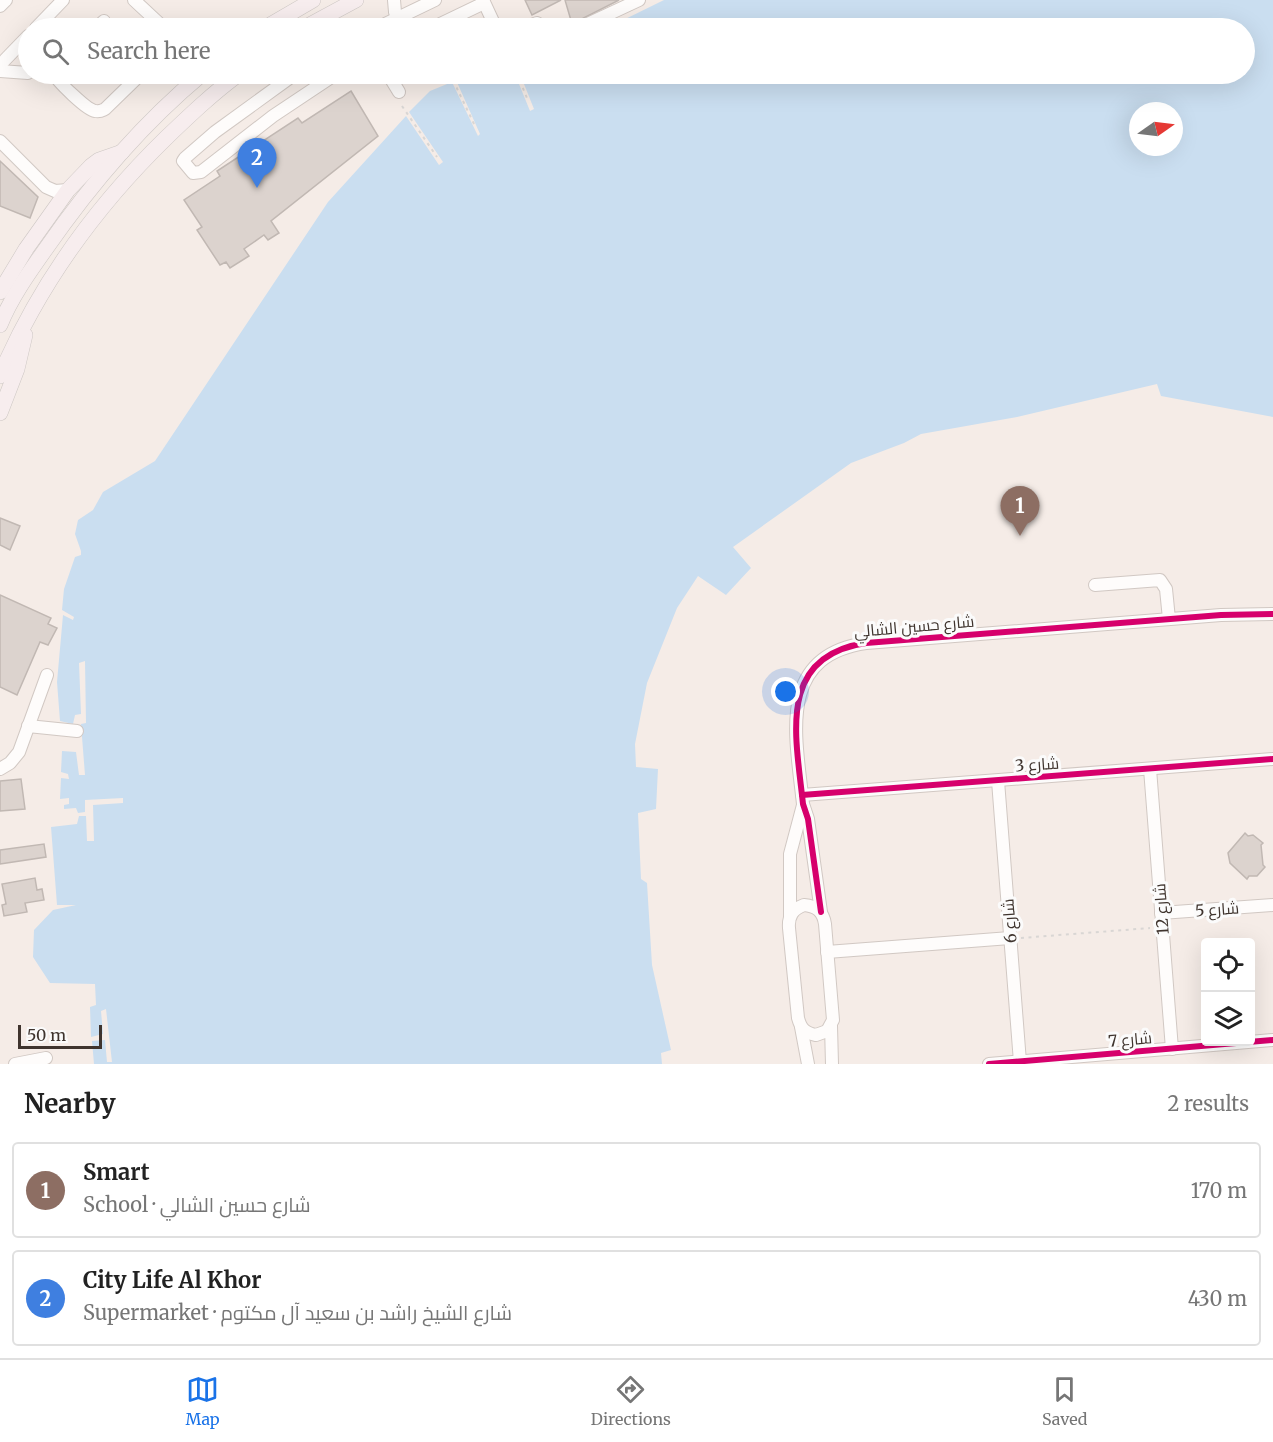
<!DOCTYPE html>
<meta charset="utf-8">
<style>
body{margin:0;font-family:Merriweather,Cairo,serif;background:#f2f2f2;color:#222}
.controls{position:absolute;right:18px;bottom:18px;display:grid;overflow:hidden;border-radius:6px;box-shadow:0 6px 24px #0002}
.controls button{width:54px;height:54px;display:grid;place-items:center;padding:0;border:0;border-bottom:2px solid #e0e0e0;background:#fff;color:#222;font:30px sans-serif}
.compass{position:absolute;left:1129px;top:102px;width:54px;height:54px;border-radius:50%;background:#fff;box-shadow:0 6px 24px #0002;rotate:76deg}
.scale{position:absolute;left:18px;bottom:15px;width:84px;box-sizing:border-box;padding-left:6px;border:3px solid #3f342e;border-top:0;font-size:16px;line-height:21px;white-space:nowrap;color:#3f342e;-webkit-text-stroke:4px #fbfbfb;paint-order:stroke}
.you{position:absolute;left:786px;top:692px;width:21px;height:21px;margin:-15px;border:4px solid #fff;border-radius:50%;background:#1a73e8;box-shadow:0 0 0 9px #1a73e833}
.badge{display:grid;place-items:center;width:39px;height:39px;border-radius:50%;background:#1a73e8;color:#fff;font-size:20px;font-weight:700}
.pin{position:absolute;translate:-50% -50px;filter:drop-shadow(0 2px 3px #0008)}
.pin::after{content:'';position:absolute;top:32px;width:21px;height:18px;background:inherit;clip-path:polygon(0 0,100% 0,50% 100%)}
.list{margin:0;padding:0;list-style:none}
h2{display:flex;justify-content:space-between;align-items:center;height:78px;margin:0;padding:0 24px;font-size:26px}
h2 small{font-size:20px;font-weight:400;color:#767676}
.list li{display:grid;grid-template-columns:39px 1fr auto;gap:18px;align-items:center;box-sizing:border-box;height:96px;margin:0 12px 12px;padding:0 12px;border:2px solid #e0e0e0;border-radius:6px}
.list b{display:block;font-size:22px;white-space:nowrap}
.list p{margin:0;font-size:20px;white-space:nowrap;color:#767676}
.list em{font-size:20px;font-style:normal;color:#767676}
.icon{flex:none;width:33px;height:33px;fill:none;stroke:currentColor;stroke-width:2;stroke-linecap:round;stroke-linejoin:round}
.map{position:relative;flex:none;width:1273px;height:1064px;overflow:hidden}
.search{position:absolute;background:#fff;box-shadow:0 6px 24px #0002;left:18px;right:18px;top:18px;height:66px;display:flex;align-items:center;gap:15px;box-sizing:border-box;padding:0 21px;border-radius:33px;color:#767676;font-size:22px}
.sheet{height:294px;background:#fff}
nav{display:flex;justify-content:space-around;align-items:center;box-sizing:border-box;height:84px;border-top:2px solid #e0e0e0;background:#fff;font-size:16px;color:#767676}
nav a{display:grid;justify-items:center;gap:3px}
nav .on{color:#1a73e8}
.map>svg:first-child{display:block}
.water{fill:#cadef0;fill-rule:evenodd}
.building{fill:#dcd3ce;stroke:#c1b8b3;stroke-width:1.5}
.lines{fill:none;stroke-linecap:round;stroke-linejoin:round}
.minor-casing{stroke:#d1c8c3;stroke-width:14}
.major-casing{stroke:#cdc7c4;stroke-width:16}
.path{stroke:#d9d6d4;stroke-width:2;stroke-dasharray:3 4.5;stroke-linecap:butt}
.minor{stroke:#fefcfb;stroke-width:12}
.major{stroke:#f7edee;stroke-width:15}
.cycleway-casing{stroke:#fbfbfb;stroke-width:10}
.cycleway{stroke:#d6006c;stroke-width:6}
.labels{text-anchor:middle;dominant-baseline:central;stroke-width:6;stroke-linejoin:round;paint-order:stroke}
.street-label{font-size:16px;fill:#3f342e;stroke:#fbfbfb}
</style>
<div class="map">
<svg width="1273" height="1064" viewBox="0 0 1273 1064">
<rect width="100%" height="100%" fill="#f5ece7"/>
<path class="water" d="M664,0H1273V417L1161,396L1157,384L1017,417L921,434L904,443L851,463L733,547L751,568L726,595L698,576L677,608L647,683L635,744L636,767L658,769L656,809L638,813L641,879L647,883L652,965L671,1050L661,1053L662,1064H94L92,1041L105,1040L107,1062H112L106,1009L101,1011L103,1034L91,1037L90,1007L96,1005L95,984L50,983L33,957L34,930L53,910L76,905H57L51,827L77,824L79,816H86L87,841H94L93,805L123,803V798L85,800V812L78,813L76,808L64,809V805L69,804V798L60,799L61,778L69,779L68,774L61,772L62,751L76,752L79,775H85L81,724L86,723L85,661L79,663L81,714L75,715L73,724L60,721L57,682L63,615L73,620L74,617L62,610L64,589L75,557L81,555V551L75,534L78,520L93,510L103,492L155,461L328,202L406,116L439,165L443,162L409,112L430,91L452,82L478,136L480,134L456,80L470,74H515L530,111L534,109L520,74H1244V28H607ZM1138,111H1174V147H1138Z"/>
<g class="building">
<polygon points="525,0 561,0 532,15"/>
<polygon points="565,0 619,0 572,24"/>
<polygon points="351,91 378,136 271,221 279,233 268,240 264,235 244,249 249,256 230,268 226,262 220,265 197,230 202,227 184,200 220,176 217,171 298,118 302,123"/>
<polygon points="0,161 38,197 30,218 0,206"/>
<polygon points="0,518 20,526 10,550 0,545"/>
<polygon points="0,595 51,618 48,624 57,628 48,645 40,642 17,695 0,687"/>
<polygon points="21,779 25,809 0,811 0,781"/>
<polygon points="1245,833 1248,836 1253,835 1263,843 1261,845 1263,865 1265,867 1257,876 1249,876 1247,879 1230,863 1228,853"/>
<polygon points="44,844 46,857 0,864 0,850"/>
<polygon points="35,878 37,890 42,889 44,900 25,903 27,912 4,916 2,905 6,904 2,884"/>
</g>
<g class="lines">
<g class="minor-casing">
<g id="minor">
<polyline points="134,0 164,28"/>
<polyline points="394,0 395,12 400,28"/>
<polyline points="483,0 496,28"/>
<polyline points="0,6 6,0"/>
<polyline points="36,28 63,0"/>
<polyline points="96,28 104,21"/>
<polyline points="377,28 435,0"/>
<polyline points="432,28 484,3"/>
<polyline points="523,28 537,23 546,28"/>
<polyline points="579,28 639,0"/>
<polyline points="0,65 28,36"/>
<polyline points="0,71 28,73"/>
<path d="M54,74C57,81 87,110 95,111C100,112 101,111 105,109L141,74"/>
<polyline points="295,74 215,132 185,158 183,161 193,173 201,172 273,116 336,74"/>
<polyline points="388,74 399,92"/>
<polyline points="0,141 46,187 55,191 68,190"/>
<polyline points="1095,585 1160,580 1166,589 1169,619"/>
<polyline points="28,726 77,731"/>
<polyline points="0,769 10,763 19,752 47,675"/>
<polyline points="1150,769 1172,1049"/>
<polyline points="998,781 1020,1062"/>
<polyline points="802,795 1273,759"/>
<path d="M804,905C816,906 823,911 825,924L833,1020L827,1031L816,1035C805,1033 801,1029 798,1018L789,928C788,916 793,909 804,905Z"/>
<path d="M821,912L808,819L803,804C796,737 776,656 866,643L1221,615L1273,614"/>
<polyline points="1161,913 1273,905"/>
<polyline points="790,917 790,854 803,805"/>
<polyline points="827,952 1010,938"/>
<polyline points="831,1026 832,1064"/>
<polyline points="801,1027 808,1064"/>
<polyline points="15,1064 46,1058"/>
<polyline points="989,1064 1273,1040"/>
</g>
</g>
<g class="major-casing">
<g id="major">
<polyline points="265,28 313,0"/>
<polyline points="304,28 356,0"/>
<polyline points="0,292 26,249 68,190 91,166 99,160 122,152"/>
<path d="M0,325C11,298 28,274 45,250C90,185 142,124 202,74"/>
<path d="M0,376C39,284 96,206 167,137C190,115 213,93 239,74"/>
<polyline points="0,413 17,369 25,335"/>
</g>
</g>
<g class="path">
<polyline points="450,74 475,126"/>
<polyline points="517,74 527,98"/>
<polyline points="402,106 437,157"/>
<polyline points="1021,938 1150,928"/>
</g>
<use href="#minor" class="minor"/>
<use href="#major" class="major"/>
<g class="cycleway-casing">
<g id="cycleway">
<polyline points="802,795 1273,759"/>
<path d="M821,912L808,819L803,804C796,737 776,656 866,643L1221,615L1273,614"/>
<polyline points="989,1064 1273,1040"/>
</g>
</g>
<use href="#cycleway" class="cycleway"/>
</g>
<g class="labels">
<g class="street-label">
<text transform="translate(914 626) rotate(-5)">شارع حسين الشالي</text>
<text transform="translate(1037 764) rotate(-4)">شارع 3</text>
<text transform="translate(1161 909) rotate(-94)">شارع 12</text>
<text transform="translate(1217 909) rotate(-4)">شارع 5</text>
<text transform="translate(1009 921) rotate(-94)">شارع 6</text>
<text transform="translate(1130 1039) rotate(-5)">شارع 7</text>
</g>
</g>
</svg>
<div class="controls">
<button><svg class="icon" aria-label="locate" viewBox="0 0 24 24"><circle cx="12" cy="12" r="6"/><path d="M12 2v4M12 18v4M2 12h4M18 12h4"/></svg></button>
<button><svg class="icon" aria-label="layers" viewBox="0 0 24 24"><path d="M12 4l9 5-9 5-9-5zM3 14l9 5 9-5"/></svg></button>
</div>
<svg class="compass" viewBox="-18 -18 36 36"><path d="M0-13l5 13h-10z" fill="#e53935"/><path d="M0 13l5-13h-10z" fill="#767676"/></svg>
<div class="scale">50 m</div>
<div class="you"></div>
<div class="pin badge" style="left:1020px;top:536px;background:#8d6e63">1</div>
<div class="pin badge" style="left:257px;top:188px;background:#3f7fe0">2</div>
<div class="search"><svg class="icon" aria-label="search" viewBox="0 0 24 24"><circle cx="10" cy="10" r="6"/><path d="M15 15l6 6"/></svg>Search here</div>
</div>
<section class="sheet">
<h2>Nearby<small>2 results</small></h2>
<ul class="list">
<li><span class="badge" style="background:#8d6e63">1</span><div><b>Smart</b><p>School · شارع حسين الشالي</p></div><em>170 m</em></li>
<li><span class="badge" style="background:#3f7fe0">2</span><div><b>City Life Al Khor</b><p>Supermarket · شارع الشيخ راشد بن سعيد آل مكتوم</p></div><em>430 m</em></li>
</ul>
</section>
<nav>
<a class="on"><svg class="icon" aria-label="map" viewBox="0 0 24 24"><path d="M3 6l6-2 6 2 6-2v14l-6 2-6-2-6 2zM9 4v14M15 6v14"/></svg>Map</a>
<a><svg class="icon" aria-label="directions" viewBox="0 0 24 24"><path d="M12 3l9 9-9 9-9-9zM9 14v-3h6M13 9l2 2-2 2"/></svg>Directions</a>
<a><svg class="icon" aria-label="saved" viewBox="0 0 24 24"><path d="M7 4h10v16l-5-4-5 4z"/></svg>Saved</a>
</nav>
